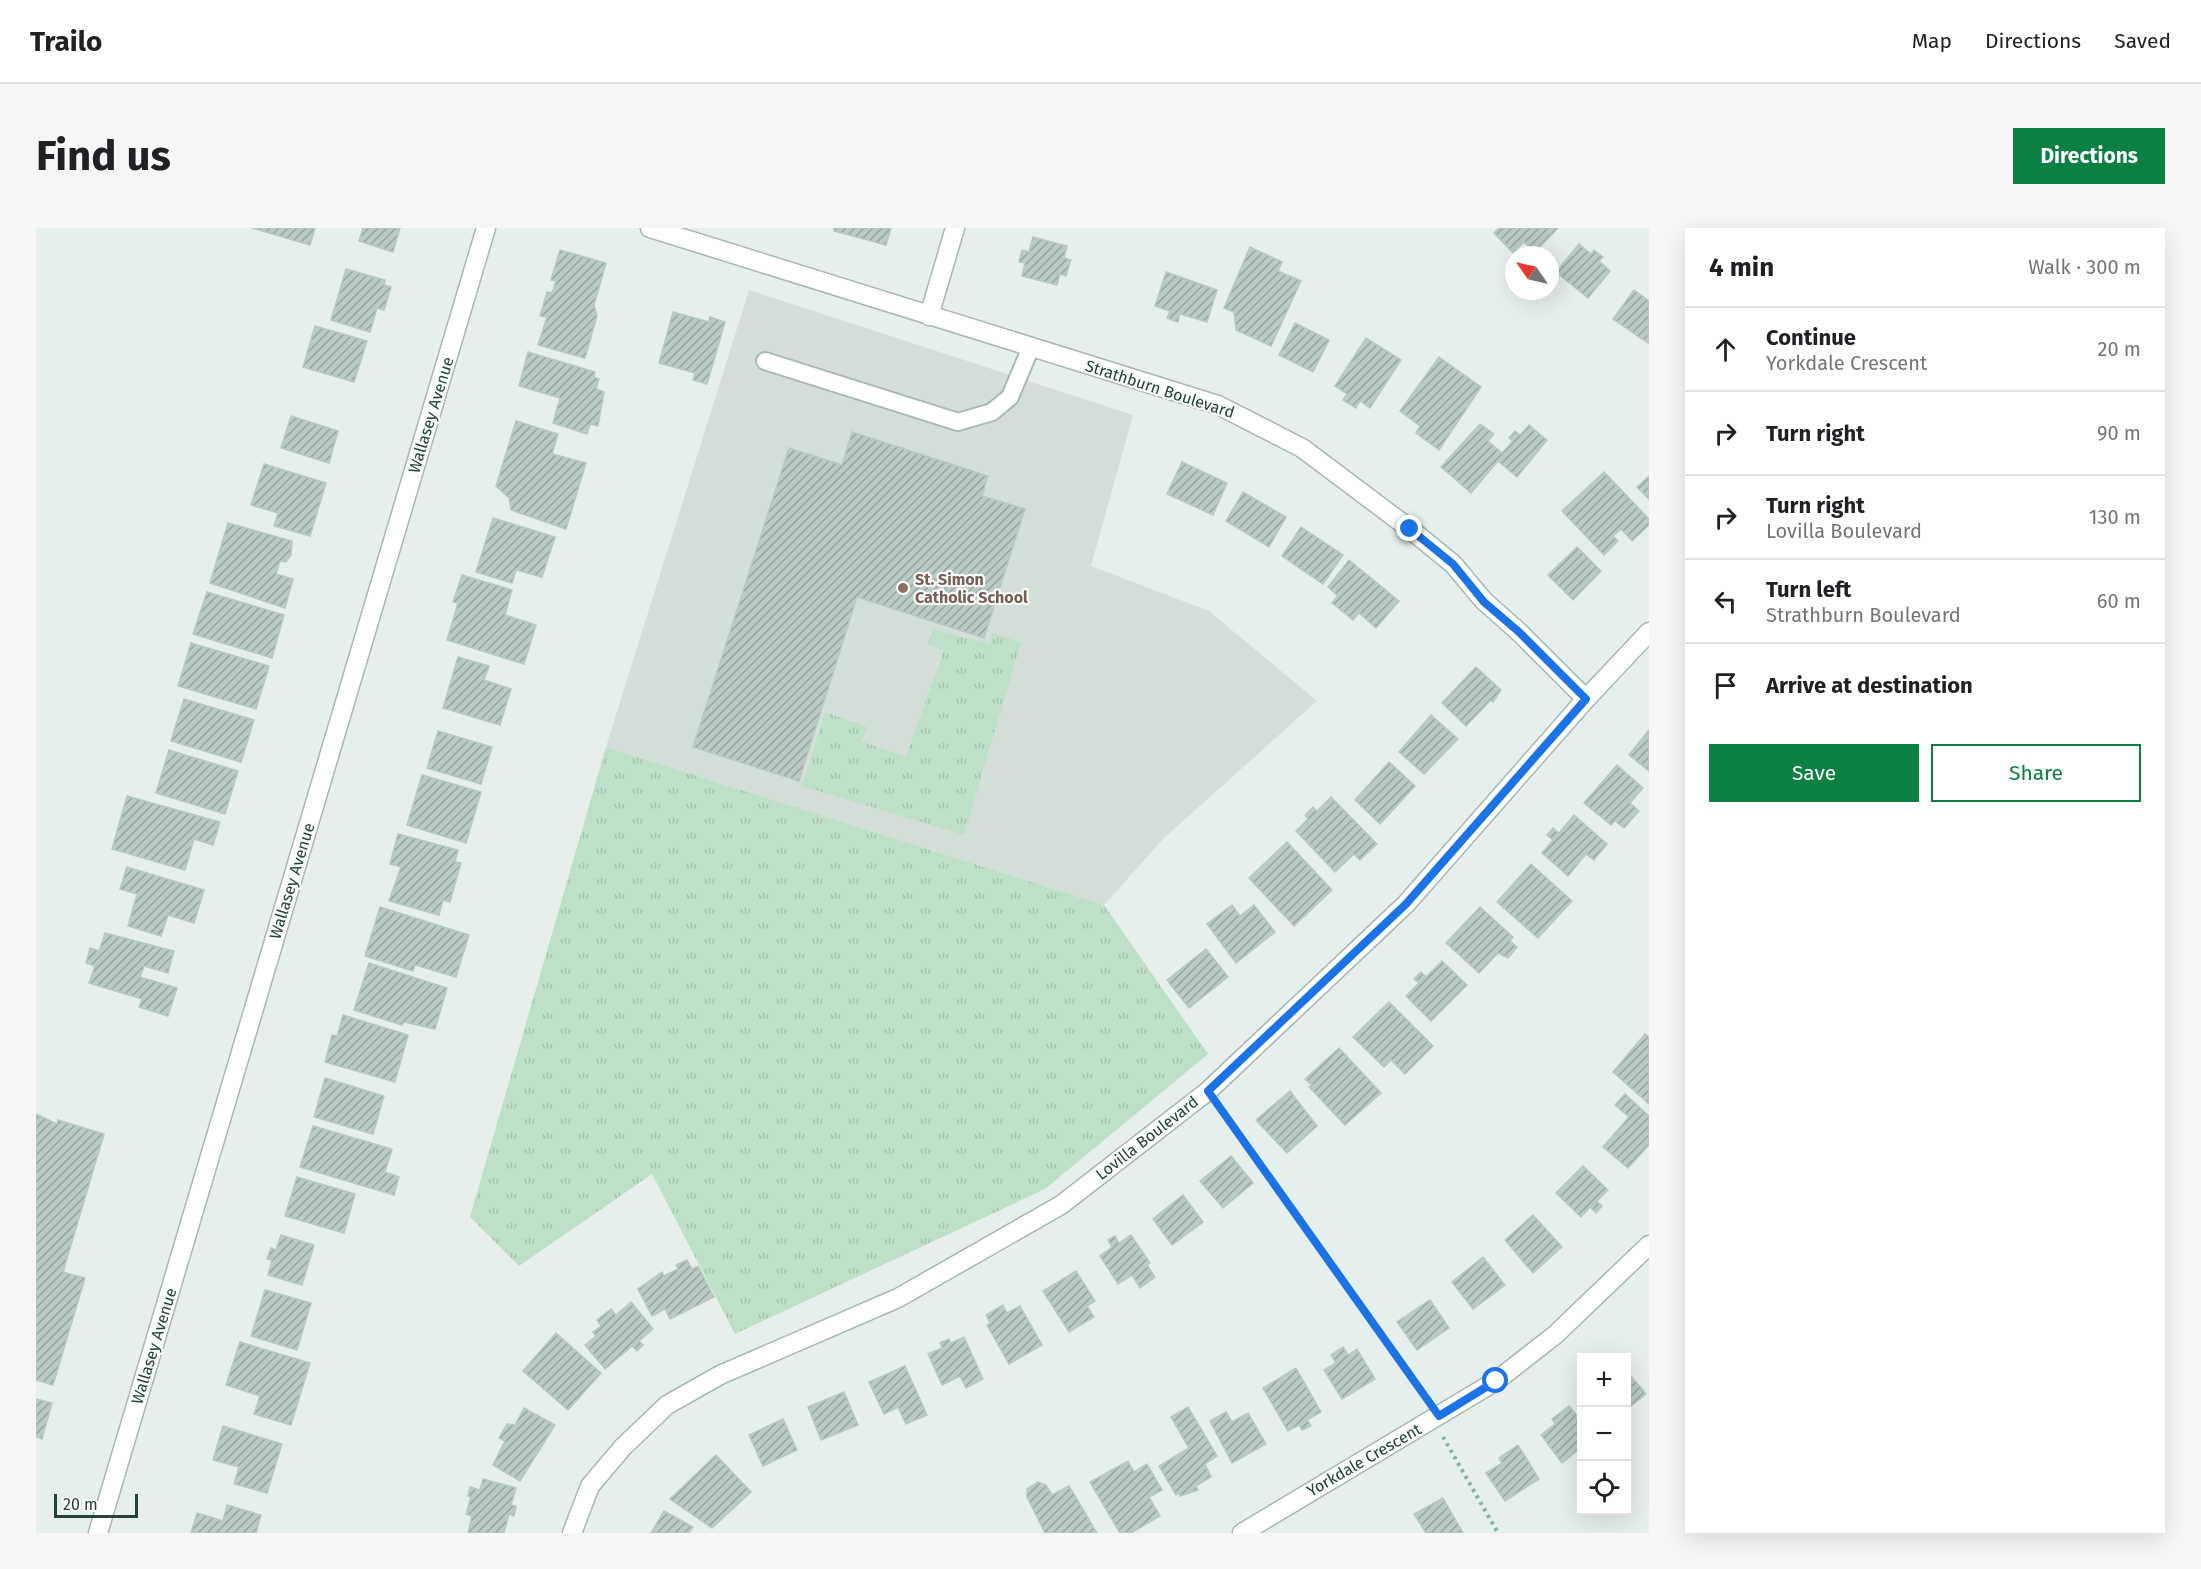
<!DOCTYPE html>
<meta charset="utf-8">
<style>
body{margin:0;font-family:"Fira Sans",sans-serif;background:#f6f6f6;color:#202124}
.controls{position:absolute;right:18px;bottom:18px;display:grid;overflow:hidden;border-radius:0px;box-shadow:0 6px 24px #0002}
.controls button{width:54px;height:54px;display:grid;place-items:center;padding:0;border:0;border-bottom:2px solid #e0e0e0;background:#fff;color:#202124;font:30px sans-serif}
.compass{position:absolute;left:1469px;top:18px;width:54px;height:54px;border-radius:50%;background:#fff;box-shadow:0 6px 24px #0002;rotate:304deg}
.scale{position:absolute;left:18px;bottom:15px;width:84px;box-sizing:border-box;padding-left:6px;border:3px solid #24423a;border-top:0;font-size:16px;line-height:21px;white-space:nowrap;color:#24423a;-webkit-text-stroke:4px #f7fbf9;paint-order:stroke}
.stop{position:absolute;width:18px;height:18px;margin:-14px;border:4px solid #1a73e8;border-radius:50%;background:#fff}
.stop.end{background:#1a73e8;border-color:#fff;box-shadow:0 2px 6px #0008}
.list{margin:0;padding:0;list-style:none}
h2{display:flex;justify-content:space-between;align-items:center;height:78px;margin:0;padding:0 24px;font-size:26px}
h2 small{font-size:20px;font-weight:400;color:#757577}
.list li{display:grid;grid-template-columns:39px 1fr auto;gap:18px;align-items:center;box-sizing:border-box;height:84px;padding:0 24px;border-top:2px solid #e0e0e0}
.list b{display:block;font-size:22px;white-space:nowrap}
.list p{margin:0;font-size:20px;white-space:nowrap;color:#757577}
.list em{font-size:20px;font-style:normal;color:#757577}
.actions{display:flex;gap:12px;padding:18px 24px}
.actions a{flex:1;padding:14px 0;border:2px solid #0b8043;border-radius:0px;text-align:center;font-size:21px;color:#0b8043}
.actions .main{background:#0b8043;color:#fff}
.icon{flex:none;width:33px;height:33px;fill:none;stroke:currentColor;stroke-width:2;stroke-linecap:round;stroke-linejoin:round}
.map{position:relative;flex:none;width:1613px;height:1305px;overflow:hidden;border-radius:0px}
header{display:flex;align-items:center;gap:36px;box-sizing:border-box;height:84px;padding:0 30px;background:#fff;border-bottom:2px solid #e0e0e0}
header strong{font-size:28px}
nav{display:flex;gap:33px;margin-inline-start:auto;font-size:21px}
.intro{display:flex;align-items:center;justify-content:space-between;box-sizing:border-box;height:144px;padding:0 36px}
h1{margin:0;font-size:42px}
.button{padding:15px 27px;border-radius:0px;background:#0b8043;color:#fff;font-size:21px;font-weight:700}
main{display:flex;gap:36px;padding:0 36px}
aside{flex:1;background:#fff;border-radius:0px;box-shadow:0 6px 24px #0002}
.map>svg:first-child{display:block}
.built{fill:#d4dfda}
.park{fill:url(#park-tufts)}
.building{fill:url(#building-hatch);stroke:#b8c9c2;stroke-width:1.5}
.lines{fill:none;stroke-linecap:round;stroke-linejoin:round}
.lane-casing{stroke:#a8b8b2;stroke-width:20}
.street-casing{stroke:#a8b8b2;stroke-width:21}
.path{stroke:#86b3a5;stroke-width:4;stroke-dasharray:3 4.5;stroke-linecap:butt}
.lane{stroke:#fff;stroke-width:16}
.street{stroke:#fff;stroke-width:18}
.route{stroke:#1a73e8;stroke-width:8}
.education-dot{fill:#8d6e63;stroke:#f7fbf9;stroke-width:2}
.labels{text-anchor:middle;dominant-baseline:central;stroke-width:4.5;stroke-linejoin:round;paint-order:stroke}
.street-label{font-size:16px;fill:#24423a;stroke:#f7fbf9}
.education-label{font-size:16px;font-weight:bold;fill:#785e54;stroke:#f7fbf9;text-anchor:start}
</style>
<header>
<strong>Trailo</strong>
<nav><a>Map</a><a>Directions</a><a>Saved</a></nav>
</header>
<div class="intro"><h1>Find us</h1><a class="button">Directions</a></div>
<main>
<div class="map">
<svg width="1613" height="1305" viewBox="0 0 1613 1305">
<defs>
<pattern id="park-tufts" width="24" height="20" patternUnits="userSpaceOnUse" patternTransform="scale(1.5)"><rect width="24" height="20" fill="#bfe0c8"/><path d="M3 7l-1-3M5 7V3M7 7l1-3M15 17l-1-3M17 17v-4M19 17l1-3" fill="none" stroke="#a4c1ad"/></pattern>
<pattern id="building-hatch" width="6" height="6" patternUnits="userSpaceOnUse" patternTransform="scale(1.5)"><rect width="6" height="6" fill="#bbcac4"/><path d="M-1 1l2-2M0 6l6-6M5 7l2-2" fill="none" stroke="#98a6a0"/></pattern>
</defs>
<rect width="100%" height="100%" fill="#e6efeb"/>
<polygon class="built" points="713,62 1097,187 1055,338 1173,383 1281,473 1128,610 1068,677 570,519"/>
<g class="park">
<polygon points="897,401 954,416 956,404 985,415 928,607 766,558 789,484 831,499 825,513 870,529 908,422 892,417"/>
<polygon points="570,519 1068,677 1172,826 1009,961 699,1106 616,946 483,1038 434,989"/>
</g>
<g class="building">
<polygon points="216,0 279,0 274,17"/>
<polygon points="327,0 364,0 357,24 323,13"/>
<polygon points="798,0 855,0 850,17 798,3"/>
<polygon points="1463,0 1522,0 1499,24 1488,14 1477,25 1458,5"/>
<polygon points="997,9 1031,18 1028,30 1035,32 1030,48 1024,46 1021,57 986,48 989,35 983,34 986,22 993,24"/>
<polygon points="1543,16 1555,26 1558,22 1567,29 1563,33 1574,43 1552,70 1520,44"/>
<polygon points="1214,19 1246,34 1242,43 1265,53 1235,118 1200,102 1198,84 1188,80"/>
<polygon points="524,22 570,35 558,77 561,88 549,130 502,117 511,89 504,88 511,64 516,65 520,53 515,52"/>
<polygon points="310,41 349,52 348,57 355,59 348,82 341,80 334,104 295,92"/>
<polygon points="1130,44 1181,62 1171,94 1144,86 1142,94 1131,90 1134,83 1119,78"/>
<polygon points="1598,62 1613,73 1612,115 1577,91"/>
<polygon points="637,84 673,94 674,89 689,94 671,156 657,152 659,145 623,135"/>
<polygon points="1259,95 1293,112 1277,144 1243,127"/>
<polygon points="279,98 331,113 318,154 267,139"/>
<polygon points="1330,110 1365,132 1334,180 1324,173 1320,180 1307,172 1311,166 1299,158"/>
<polygon points="492,124 559,144 558,149 563,151 560,161 568,164 562,198 554,196 551,206 517,195 524,170 483,158"/>
<polygon points="1403,129 1445,159 1403,222 1380,205 1384,198 1364,183"/>
<polygon points="255,188 302,203 293,235 245,220"/>
<polygon points="480,193 522,206 516,226 550,235 530,301 475,282 473,270 460,258"/>
<polygon points="1444,196 1458,206 1452,213 1466,225 1477,213 1473,210 1479,203 1484,207 1493,197 1511,212 1481,249 1462,233 1435,265 1405,239"/>
<polygon points="816,204 952,248 946,268 989,281 948,410 821,369 763,553 657,519 753,220 806,237"/>
<polygon points="1146,234 1191,255 1177,287 1131,266"/>
<polygon points="228,236 290,255 274,308 238,298 242,285 215,277"/>
<polygon points="1568,244 1613,291 1613,297 1596,313 1585,301 1577,308 1582,313 1568,327 1526,283"/>
<polygon points="1613,248 1613,271 1601,259"/>
<polygon points="1207,264 1250,289 1233,319 1190,293"/>
<polygon points="457,290 519,309 506,349 480,342 476,355 440,344"/>
<polygon points="192,295 256,313 255,327 250,334 244,333 240,346 257,351 249,380 174,355"/>
<polygon points="1265,299 1307,327 1287,356 1246,328"/>
<polygon points="1541,319 1565,343 1537,372 1512,347"/>
<polygon points="1313,332 1363,373 1340,400 1323,385 1317,392 1296,375 1302,368 1292,359"/>
<polygon points="426,347 476,362 469,387 500,397 488,436 411,412 422,375 417,374"/>
<polygon points="171,364 248,387 236,430 157,406"/>
<polygon points="155,415 233,438 220,481 142,458"/>
<polygon points="422,429 453,438 448,452 475,461 464,497 407,480"/>
<polygon points="1440,439 1465,462 1457,474 1455,472 1430,498 1406,475"/>
<polygon points="148,471 218,492 205,534 135,513"/>
<polygon points="1395,487 1422,511 1388,546 1363,524"/>
<polygon points="1613,502 1613,543 1593,527"/>
<polygon points="402,503 456,519 445,556 391,540"/>
<polygon points="133,522 202,543 189,586 120,565"/>
<polygon points="1353,534 1379,558 1344,596 1319,572"/>
<polygon points="1581,537 1607,560 1594,575 1603,583 1588,600 1579,593 1575,597 1548,575"/>
<polygon points="386,547 445,564 430,615 371,597"/>
<polygon points="91,568 184,594 177,617 158,611 149,642 76,621"/>
<polygon points="1295,569 1341,616 1324,632 1318,626 1299,644 1260,603 1272,591 1269,587 1277,579 1281,583"/>
<polygon points="1538,587 1571,616 1558,632 1550,626 1532,648 1506,625 1517,612 1511,607 1517,600 1523,605"/>
<polygon points="362,606 422,622 419,634 425,635 414,674 407,672 403,687 353,673 365,639 354,636"/>
<polygon points="1251,614 1296,662 1258,698 1213,650"/>
<polygon points="1495,636 1536,673 1502,710 1461,674"/>
<polygon points="91,639 168,662 158,695 132,687 125,708 92,698 101,666 84,661"/>
<polygon points="1196,677 1204,688 1218,677 1239,704 1200,735 1171,696"/>
<polygon points="344,679 433,707 420,749 379,737 377,743 329,728"/>
<polygon points="1444,679 1477,709 1474,713 1481,719 1472,730 1462,725 1443,745 1410,715"/>
<polygon points="69,705 138,723 132,745 108,738 104,749 141,760 132,788 103,779 106,771 53,755 59,738 50,735 54,720 63,723"/>
<polygon points="1170,721 1192,749 1153,780 1131,752"/>
<polygon points="1406,733 1431,757 1395,793 1370,768 1383,755 1378,751 1385,744 1390,749"/>
<polygon points="333,735 411,760 399,801 368,794 366,797 318,782"/>
<polygon points="1353,774 1397,818 1369,846 1355,832 1348,839 1317,809"/>
<polygon points="307,787 372,807 359,854 289,834 296,807 301,808"/>
<polygon points="1609,806 1613,809 1613,876 1577,844"/>
<polygon points="1303,820 1345,865 1309,897 1273,859 1276,857 1269,851"/>
<polygon points="289,850 348,868 337,906 278,889"/>
<polygon points="1254,863 1281,898 1251,925 1220,892"/>
<polygon points="1589,866 1613,888 1613,917 1592,940 1567,919 1593,889 1579,877"/>
<polygon points="0,886 21,896 22,892 68,906 27,1044 49,1050 17,1157 0,1152"/>
<polygon points="277,898 356,921 349,944 363,949 358,967 264,939"/>
<polygon points="1195,928 1217,955 1187,980 1164,953"/>
<polygon points="1547,938 1572,962 1561,973 1566,978 1560,985 1554,979 1545,989 1520,965"/>
<polygon points="261,949 319,966 308,1005 249,988"/>
<polygon points="1147,967 1167,994 1136,1017 1117,991"/>
<polygon points="1497,987 1526,1019 1497,1045 1469,1012"/>
<polygon points="245,1007 278,1017 266,1057 232,1047 236,1032 231,1031 235,1020 240,1022"/>
<polygon points="1095,1007 1114,1035 1111,1037 1119,1049 1104,1060 1096,1047 1082,1056 1064,1028 1076,1019 1072,1012 1079,1008 1083,1015"/>
<polygon points="1447,1029 1469,1057 1437,1081 1416,1054"/>
<polygon points="651,1032 656,1041 662,1038 678,1069 634,1091 629,1081 616,1088 602,1061 626,1044 628,1048 642,1041 640,1037"/>
<polygon points="1040,1043 1059,1073 1051,1078 1058,1089 1033,1104 1007,1063"/>
<polygon points="229,1062 275,1075 261,1122 215,1108"/>
<polygon points="1394,1072 1413,1100 1381,1122 1361,1094"/>
<polygon points="595,1074 617,1101 603,1113 607,1117 601,1123 596,1118 569,1141 549,1117 560,1108 557,1104 565,1098 561,1092 575,1081 580,1087"/>
<polygon points="967,1077 971,1085 984,1078 1006,1117 973,1136 951,1097 954,1095 950,1087"/>
<polygon points="520,1105 565,1145 532,1182 487,1143"/>
<polygon points="928,1109 947,1151 930,1160 924,1148 906,1157 892,1126 906,1120 904,1115 913,1111 915,1115"/>
<polygon points="204,1114 274,1135 255,1197 218,1186 224,1168 190,1157"/>
<polygon points="1307,1119 1312,1127 1321,1121 1339,1151 1306,1171 1288,1142 1300,1135 1295,1127"/>
<polygon points="869,1138 891,1187 870,1196 862,1179 848,1186 833,1154"/>
<polygon points="1260,1140 1285,1184 1271,1192 1275,1198 1266,1202 1263,1197 1252,1203 1227,1160"/>
<polygon points="1590,1142 1610,1166 1590,1182"/>
<polygon points="808,1164 822,1197 785,1212 772,1179"/>
<polygon points="0,1171 16,1175 6,1211 0,1209"/>
<polygon points="1533,1178 1543,1190 1546,1189 1546,1229 1541,1223 1526,1235 1505,1207 1519,1196 1516,1191"/>
<polygon points="1152,1179 1181,1228 1169,1236 1175,1249 1160,1258 1162,1262 1144,1268 1143,1265 1140,1267 1123,1238 1153,1220 1135,1189"/>
<polygon points="488,1180 519,1197 484,1253 457,1237 469,1213 463,1210 471,1196 479,1197"/>
<polygon points="1190,1184 1196,1194 1212,1185 1230,1216 1196,1235 1174,1193"/>
<polygon points="747,1191 761,1222 727,1238 713,1207"/>
<polygon points="187,1198 246,1216 231,1265 198,1256 203,1239 177,1232"/>
<polygon points="1482,1217 1503,1251 1469,1273 1450,1245 1466,1235 1463,1230"/>
<polygon points="680,1227 715,1264 676,1300 634,1271"/>
<polygon points="1092,1233 1098,1244 1111,1236 1126,1262 1113,1269 1124,1288 1095,1305 1084,1305 1054,1254"/>
<polygon points="447,1251 480,1260 475,1277 480,1278 478,1288 473,1286 468,1305 432,1305 436,1288 430,1286 435,1269 432,1268 434,1259 444,1262"/>
<polygon points="1002,1254 1010,1257 1016,1267 1033,1258 1061,1305 1009,1305 991,1269 991,1261"/>
<polygon points="1407,1270 1427,1305 1390,1305 1378,1286"/>
<polygon points="191,1277 225,1287 220,1305 155,1305 161,1285 187,1293"/>
<polygon points="628,1283 657,1299 653,1305 615,1305"/>
</g>
<g class="lines">
<g class="lane-casing">
<polyline id="lane" points="729,133 922,194 956,184 974,169 995,119"/>
</g>
<g class="street-casing">
<g id="street">
<polyline points="614,0 1182,177 1266,220 1374,301 1417,336 1448,373 1483,404 1550,471"/>
<polyline points="893,88 919,0"/>
<polyline points="62,1305 450,0"/>
<polyline points="536,1305 554,1258 587,1219 631,1177 684,1147 862,1070 1025,977 1172,863 1370,676 1550,471 1613,404"/>
<polyline points="1206,1305 1460,1153 1519,1107 1613,1017"/>
</g>
</g>
<g class="path">
<polyline points="1185,880 1391,1170"/>
<polyline points="1407,1209 1462,1305"/>
</g>
<use href="#lane" class="lane"/>
<use href="#street" class="street"/>
</g>
<g class="lines">
<polyline class="route" points="1374,301 1417,336 1448,374 1483,404 1550,471 1370,676 1172,863 1403,1188 1460,1153"/>
</g>
<circle class="education-dot" cx="867" cy="360" r="6"/>
<g class="labels">
<g class="street-label">
<text transform="translate(1124 161) rotate(18)">Strathburn Boulevard</text>
<text transform="translate(395 187) rotate(-73)">Wallasey Avenue</text>
<text transform="translate(256 653) rotate(-73)">Wallasey Avenue</text>
<text transform="translate(1111 910) rotate(-38)">Lovilla Boulevard</text>
<text transform="translate(118 1118) rotate(-73)">Wallasey Avenue</text>
<text transform="translate(1328 1232) rotate(-30)">Yorkdale Crescent</text>
</g>
<g class="education-label">
<text x="879" y="351">St. Simon<tspan x="879" dy="18">Catholic School</tspan></text>
</g>
</g>
</svg>
<div class="controls">
<button>+</button>
<button>−</button>
<button><svg class="icon" aria-label="locate" viewBox="0 0 24 24"><circle cx="12" cy="12" r="6"/><path d="M12 2v4M12 18v4M2 12h4M18 12h4"/></svg></button>
</div>
<svg class="compass" viewBox="-18 -18 36 36"><path d="M0-13l5 13h-10z" fill="#e53935"/><path d="M0 13l5-13h-10z" fill="#757577"/></svg>
<div class="scale">20 m</div>
<div class="stop" style="left:1460px;top:1153px"></div>
<div class="stop end" style="left:1374px;top:301px"></div>
</div>
<aside>
<h2>4 min<small>Walk · 300 m</small></h2>
<ul class="list">
<li><svg class="icon" aria-label="ahead" viewBox="0 0 24 24"><path d="M12 20V5M6 11l6-6 6 6"/></svg><div><b>Continue</b><p>Yorkdale Crescent</p></div><em>20 m</em></li>
<li><svg class="icon" aria-label="right" viewBox="0 0 24 24"><path d="M7 20v-9h11M14 6l5 5-5 5"/></svg><div><b>Turn right</b></div><em>90 m</em></li>
<li><svg class="icon" aria-label="right" viewBox="0 0 24 24"><path d="M7 20v-9h11M14 6l5 5-5 5"/></svg><div><b>Turn right</b><p>Lovilla Boulevard</p></div><em>130 m</em></li>
<li><svg class="icon" aria-label="left" viewBox="0 0 24 24"><path d="M17 20v-9H6M10 6l-5 5 5 5"/></svg><div><b>Turn left</b><p>Strathburn Boulevard</p></div><em>60 m</em></li>
<li><svg class="icon" aria-label="arrive" viewBox="0 0 24 24"><path d="M6 21V4h12l-3 4 3 4H6"/></svg><div><b>Arrive at destination</b></div></li>
</ul>
<div class="actions"><a class="main">Save</a><a>Share</a></div>
</aside>
</main>
